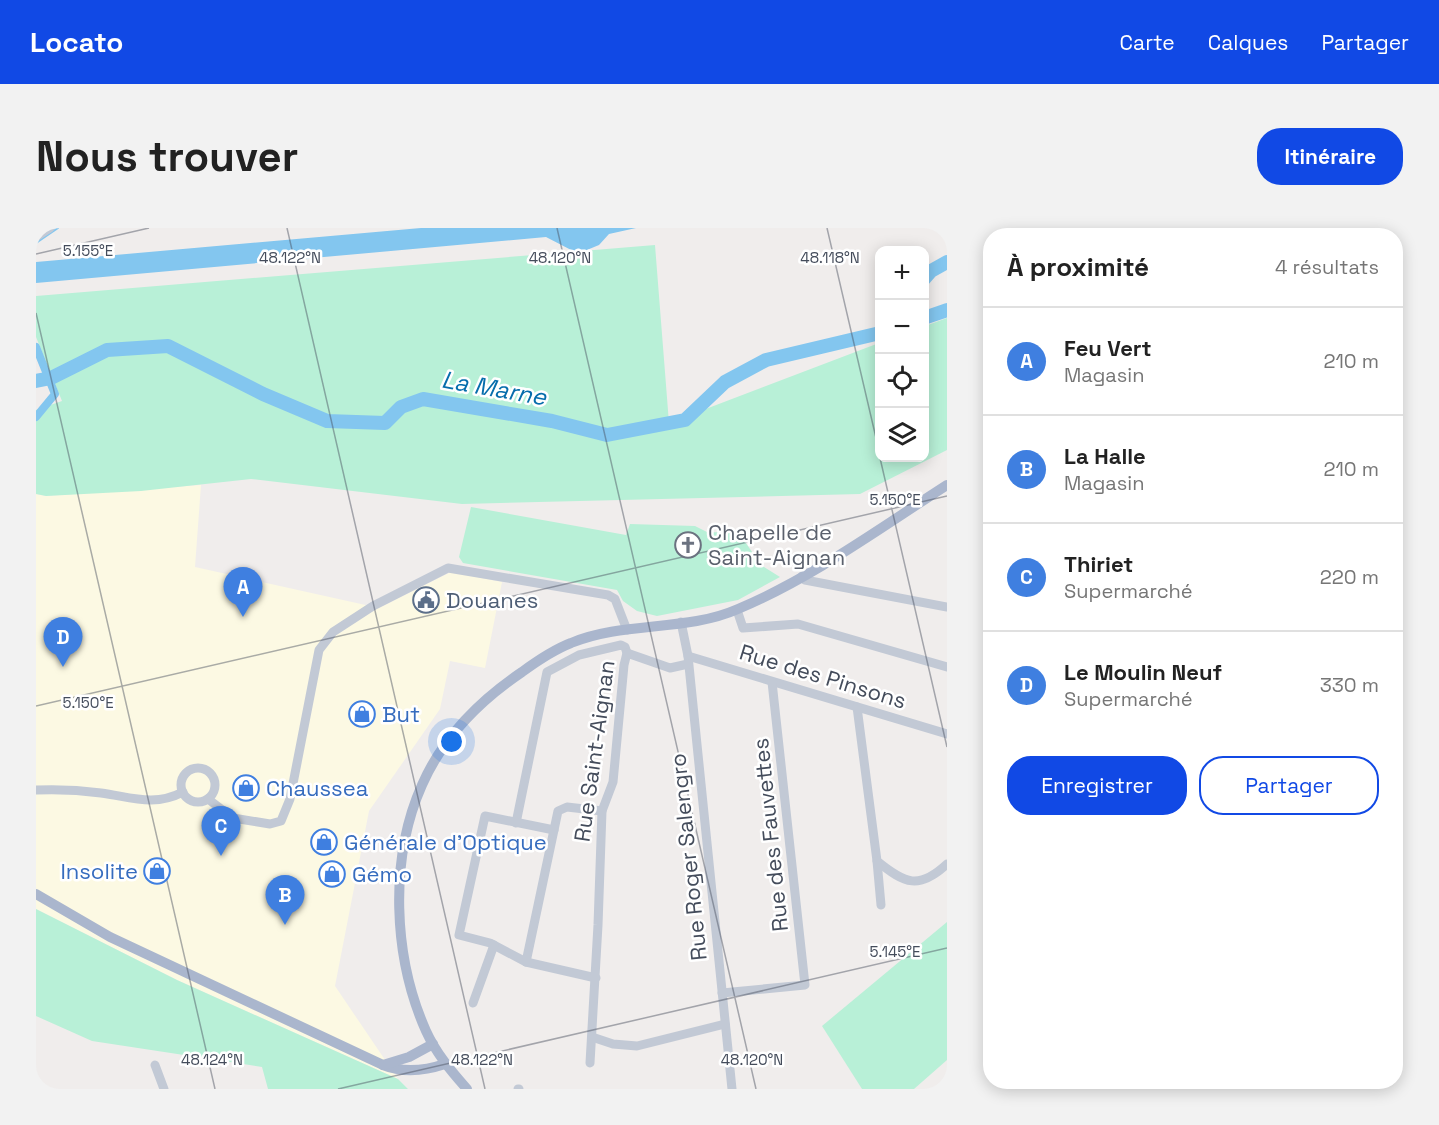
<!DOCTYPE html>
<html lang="fr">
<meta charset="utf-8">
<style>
body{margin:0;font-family:"Space Grotesk",sans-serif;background:#f2f2f2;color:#222}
.controls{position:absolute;right:18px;top:18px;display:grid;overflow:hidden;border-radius:12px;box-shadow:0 3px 15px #0003}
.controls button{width:54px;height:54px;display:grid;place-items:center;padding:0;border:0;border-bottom:2px solid #e0e0e0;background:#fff;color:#222;font:30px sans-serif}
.you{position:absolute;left:416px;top:514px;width:21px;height:21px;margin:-15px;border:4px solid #fff;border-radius:50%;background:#1a73e8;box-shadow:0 0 0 9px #1a73e833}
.badge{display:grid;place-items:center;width:39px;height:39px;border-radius:50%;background:#1149e5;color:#fff;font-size:20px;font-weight:700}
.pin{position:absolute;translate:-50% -50px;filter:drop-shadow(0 2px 3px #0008)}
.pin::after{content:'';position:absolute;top:32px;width:21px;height:18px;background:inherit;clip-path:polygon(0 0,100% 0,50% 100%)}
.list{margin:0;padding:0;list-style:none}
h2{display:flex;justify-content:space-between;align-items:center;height:78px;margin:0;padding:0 24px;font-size:26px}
h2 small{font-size:20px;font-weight:400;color:#767676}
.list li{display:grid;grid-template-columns:39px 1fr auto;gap:18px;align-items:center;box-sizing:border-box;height:108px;padding:0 24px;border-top:2px solid #e0e0e0}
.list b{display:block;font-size:22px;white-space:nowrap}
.list p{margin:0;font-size:20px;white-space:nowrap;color:#767676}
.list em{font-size:20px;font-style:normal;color:#767676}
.actions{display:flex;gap:12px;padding:18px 24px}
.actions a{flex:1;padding:14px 0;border:2px solid #1149e5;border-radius:24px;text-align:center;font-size:21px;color:#1149e5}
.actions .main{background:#1149e5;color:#fff}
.icon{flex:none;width:33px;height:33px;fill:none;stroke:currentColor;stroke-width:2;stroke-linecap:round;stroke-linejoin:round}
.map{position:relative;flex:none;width:911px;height:861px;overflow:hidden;border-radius:24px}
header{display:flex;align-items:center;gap:36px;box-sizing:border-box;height:84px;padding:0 30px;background:#1149e5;color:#fff}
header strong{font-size:28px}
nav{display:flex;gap:33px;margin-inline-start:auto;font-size:21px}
.intro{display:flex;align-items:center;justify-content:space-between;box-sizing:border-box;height:144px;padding:0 36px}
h1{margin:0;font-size:42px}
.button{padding:15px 27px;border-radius:24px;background:#1149e5;color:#fff;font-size:21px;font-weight:700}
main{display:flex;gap:36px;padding:0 36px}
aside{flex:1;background:#fff;border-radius:24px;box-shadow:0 3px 15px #0003}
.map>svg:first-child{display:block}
.commercial{fill:#fcf9e3}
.green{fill:#b8f0d7}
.water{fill:#83c6ef}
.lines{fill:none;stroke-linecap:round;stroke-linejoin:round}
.stream{stroke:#83c6ef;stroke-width:2}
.canal{stroke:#83c6ef;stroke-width:8}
.river{stroke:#83c6ef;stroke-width:14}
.minor{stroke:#c2c9d5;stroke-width:9}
.major{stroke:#aab6cd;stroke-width:10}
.ticks{fill:none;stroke:#444c5b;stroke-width:1.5;stroke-opacity:0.45}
.labels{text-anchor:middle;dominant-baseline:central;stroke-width:5;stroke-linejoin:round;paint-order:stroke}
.worship-label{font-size:22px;fill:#5b616d;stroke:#fff;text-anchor:start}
.service-label{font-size:22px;fill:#4e5e75;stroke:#fff;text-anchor:start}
.street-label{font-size:22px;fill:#444c5b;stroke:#fff}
.shop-label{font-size:22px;fill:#366cbe;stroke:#fff;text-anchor:start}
.water-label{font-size:24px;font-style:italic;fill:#066dac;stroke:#fff}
.ticks-label{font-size:15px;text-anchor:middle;fill:#444c5b;stroke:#fff;stroke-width:5;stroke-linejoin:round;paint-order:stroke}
</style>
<header>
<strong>Locato</strong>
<nav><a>Carte</a><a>Calques</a><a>Partager</a></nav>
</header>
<div class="intro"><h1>Nous trouver</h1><a class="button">Itinéraire</a></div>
<main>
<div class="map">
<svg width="911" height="861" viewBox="0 0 911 861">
<rect width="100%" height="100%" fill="#f0edec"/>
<polygon class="commercial" points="165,257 159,339 343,380 415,344 466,354 449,440 414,433 404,481 333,583 299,758 362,851 141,752 0,681 0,266 10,268"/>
<g class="green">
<polygon points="619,17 633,195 843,115 844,230 888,230 889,98 911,90 911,222 824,266 426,276 215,251 105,263 10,268 0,266 0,182 26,173 0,109 0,68"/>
<polygon points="435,279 590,307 594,296 659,298 671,304 703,305 725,337 744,349 702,372 621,388 601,383 587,373 581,362 427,335 423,329"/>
<polygon points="0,681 141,752 362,851 372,861 232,861 226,839 56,813 0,788"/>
<polygon points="911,694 911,832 878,861 826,861 786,798"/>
</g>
<polygon class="water" points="385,0 600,0 573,6 563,17 546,24 539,24 510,9 0,55 0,34"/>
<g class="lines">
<polyline class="stream" points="0,15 22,0"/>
<polyline class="canal" points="0,119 19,166 0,189"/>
<g class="river">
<polyline points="888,51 895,43 911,34"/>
<polyline points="888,90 911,82"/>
<polyline points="0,153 15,150 71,122 132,118 227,166 291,193 349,195 365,179 387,171 516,193 571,207 649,192 689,154 730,132 844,105"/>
</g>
<g class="minor">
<polyline points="0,9 14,0"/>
<polyline points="766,348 769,352 911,379"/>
<polyline points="701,382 707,400 762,396 911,439"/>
<polyline points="645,394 652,428 696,861"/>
<polyline points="652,428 911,506"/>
<path d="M821,479L841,633C869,656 883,662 911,636"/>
<circle cx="162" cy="557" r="17"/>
<path d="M0,562C22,561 43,562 65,565C95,569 118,579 147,564"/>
<polyline points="172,571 197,590 234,596 245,593 254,571 283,422 297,404 337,378 412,340 572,367 579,371 591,402"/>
<polyline points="480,595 511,444 543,427 585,417 589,419 591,425"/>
<polyline points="518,602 449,588 423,707 454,715 490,734 560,750"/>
<polyline points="841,633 845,677"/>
<polyline points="490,734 522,583 531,579 566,583"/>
<polyline points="686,765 769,757 736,454"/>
<polyline points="437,775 458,717"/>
<polyline points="556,809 577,816 601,818 689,796"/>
<polyline points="554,835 562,697 566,583 577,554 588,437 591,425 634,440 652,436"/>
<polyline points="119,837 128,861"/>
<polyline points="482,861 483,861"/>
</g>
<g class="major">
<path d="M0,666L74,709L347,837C367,845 388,843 409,836"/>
<polyline points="347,837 373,829 397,816"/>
<path d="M431,861C415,843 400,825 390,803C357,729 353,631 386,557C407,509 443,473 486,444C501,433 517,422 535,415C588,393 650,404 702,381C776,350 844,300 911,257"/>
</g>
</g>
<path class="ticks" d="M251,0L449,861M521,0L720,861M791,0L844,227M0,26L113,0M0,85L179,861M844,230L911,519M0,478L911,268M302,861L911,720"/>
<defs>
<g id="church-ring" transform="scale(1.35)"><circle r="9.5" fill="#fff" stroke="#6b7280" stroke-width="1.5"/><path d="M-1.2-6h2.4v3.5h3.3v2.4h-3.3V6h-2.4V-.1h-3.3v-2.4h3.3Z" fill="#6b7280"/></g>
<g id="civic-ring" transform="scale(1.35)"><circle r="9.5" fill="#fff" stroke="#5c6f8a" stroke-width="1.5"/><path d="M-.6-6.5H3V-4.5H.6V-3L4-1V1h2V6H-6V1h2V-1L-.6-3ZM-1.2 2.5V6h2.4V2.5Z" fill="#5c6f8a"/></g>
<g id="shop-ring" transform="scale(1.35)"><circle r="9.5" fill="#fff" stroke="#3f7fe0" stroke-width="1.5"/><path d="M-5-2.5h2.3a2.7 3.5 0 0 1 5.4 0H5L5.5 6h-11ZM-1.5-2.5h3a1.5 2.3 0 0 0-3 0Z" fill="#3f7fe0"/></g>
</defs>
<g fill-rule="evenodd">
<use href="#church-ring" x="652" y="317"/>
<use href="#civic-ring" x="390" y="372"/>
<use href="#shop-ring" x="326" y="486"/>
<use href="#shop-ring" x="210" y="560"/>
<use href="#shop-ring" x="288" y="614"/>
<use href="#shop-ring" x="121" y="643"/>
<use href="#shop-ring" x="296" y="646"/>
</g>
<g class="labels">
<g class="worship-label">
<text x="672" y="304">Chapelle de<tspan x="672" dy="25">Saint-Aignan</tspan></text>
</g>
<g class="service-label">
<text x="410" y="372">Douanes</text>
</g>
<g class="street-label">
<text transform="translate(787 448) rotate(17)">Rue des Pinsons</text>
<text transform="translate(558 523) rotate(-82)">Rue Saint-Aignan</text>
<text transform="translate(734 607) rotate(-96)">Rue des Fauvettes</text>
<text transform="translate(652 629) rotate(-96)">Rue Roger Salengro</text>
</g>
<g class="shop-label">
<text x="346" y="486">But</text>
<text x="230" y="560">Chaussea</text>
<text x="308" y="614">Générale d'Optique</text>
<text x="102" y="643" text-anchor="end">Insolite</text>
<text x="316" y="646">Gémo</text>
</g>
<g class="water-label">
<text transform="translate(458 160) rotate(10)">La Marne</text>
</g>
</g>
<g class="ticks-label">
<text x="52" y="28">5.155°E</text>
<text x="254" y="35">48.122°N</text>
<text x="524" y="35">48.120°N</text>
<text x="794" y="35">48.118°N</text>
<text x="859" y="277">5.150°E</text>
<text x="52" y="480">5.150°E</text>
<text x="859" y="729">5.145°E</text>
<text x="176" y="837">48.124°N</text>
<text x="446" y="837">48.122°N</text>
<text x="716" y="837">48.120°N</text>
</g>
</svg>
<div class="controls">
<button>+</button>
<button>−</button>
<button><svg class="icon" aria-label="locate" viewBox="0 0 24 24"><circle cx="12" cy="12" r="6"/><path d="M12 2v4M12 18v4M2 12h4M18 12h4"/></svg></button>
<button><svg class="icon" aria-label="layers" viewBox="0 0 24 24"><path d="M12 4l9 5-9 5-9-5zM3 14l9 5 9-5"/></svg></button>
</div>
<div class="you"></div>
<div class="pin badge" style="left:207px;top:389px;background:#3f7fe0">A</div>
<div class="pin badge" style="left:249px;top:697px;background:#3f7fe0">B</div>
<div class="pin badge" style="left:185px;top:628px;background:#3f7fe0">C</div>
<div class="pin badge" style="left:27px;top:439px;background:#3f7fe0">D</div>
</div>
<aside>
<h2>À proximité<small>4 résultats</small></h2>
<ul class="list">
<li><span class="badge" style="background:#3f7fe0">A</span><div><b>Feu Vert</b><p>Magasin</p></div><em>210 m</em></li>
<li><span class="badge" style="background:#3f7fe0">B</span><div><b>La Halle</b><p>Magasin</p></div><em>210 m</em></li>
<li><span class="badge" style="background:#3f7fe0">C</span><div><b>Thiriet</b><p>Supermarché</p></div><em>220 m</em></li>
<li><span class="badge" style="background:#3f7fe0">D</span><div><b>Le Moulin Neuf</b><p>Supermarché</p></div><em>330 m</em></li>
</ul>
<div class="actions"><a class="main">Enregistrer</a><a>Partager</a></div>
</aside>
</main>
